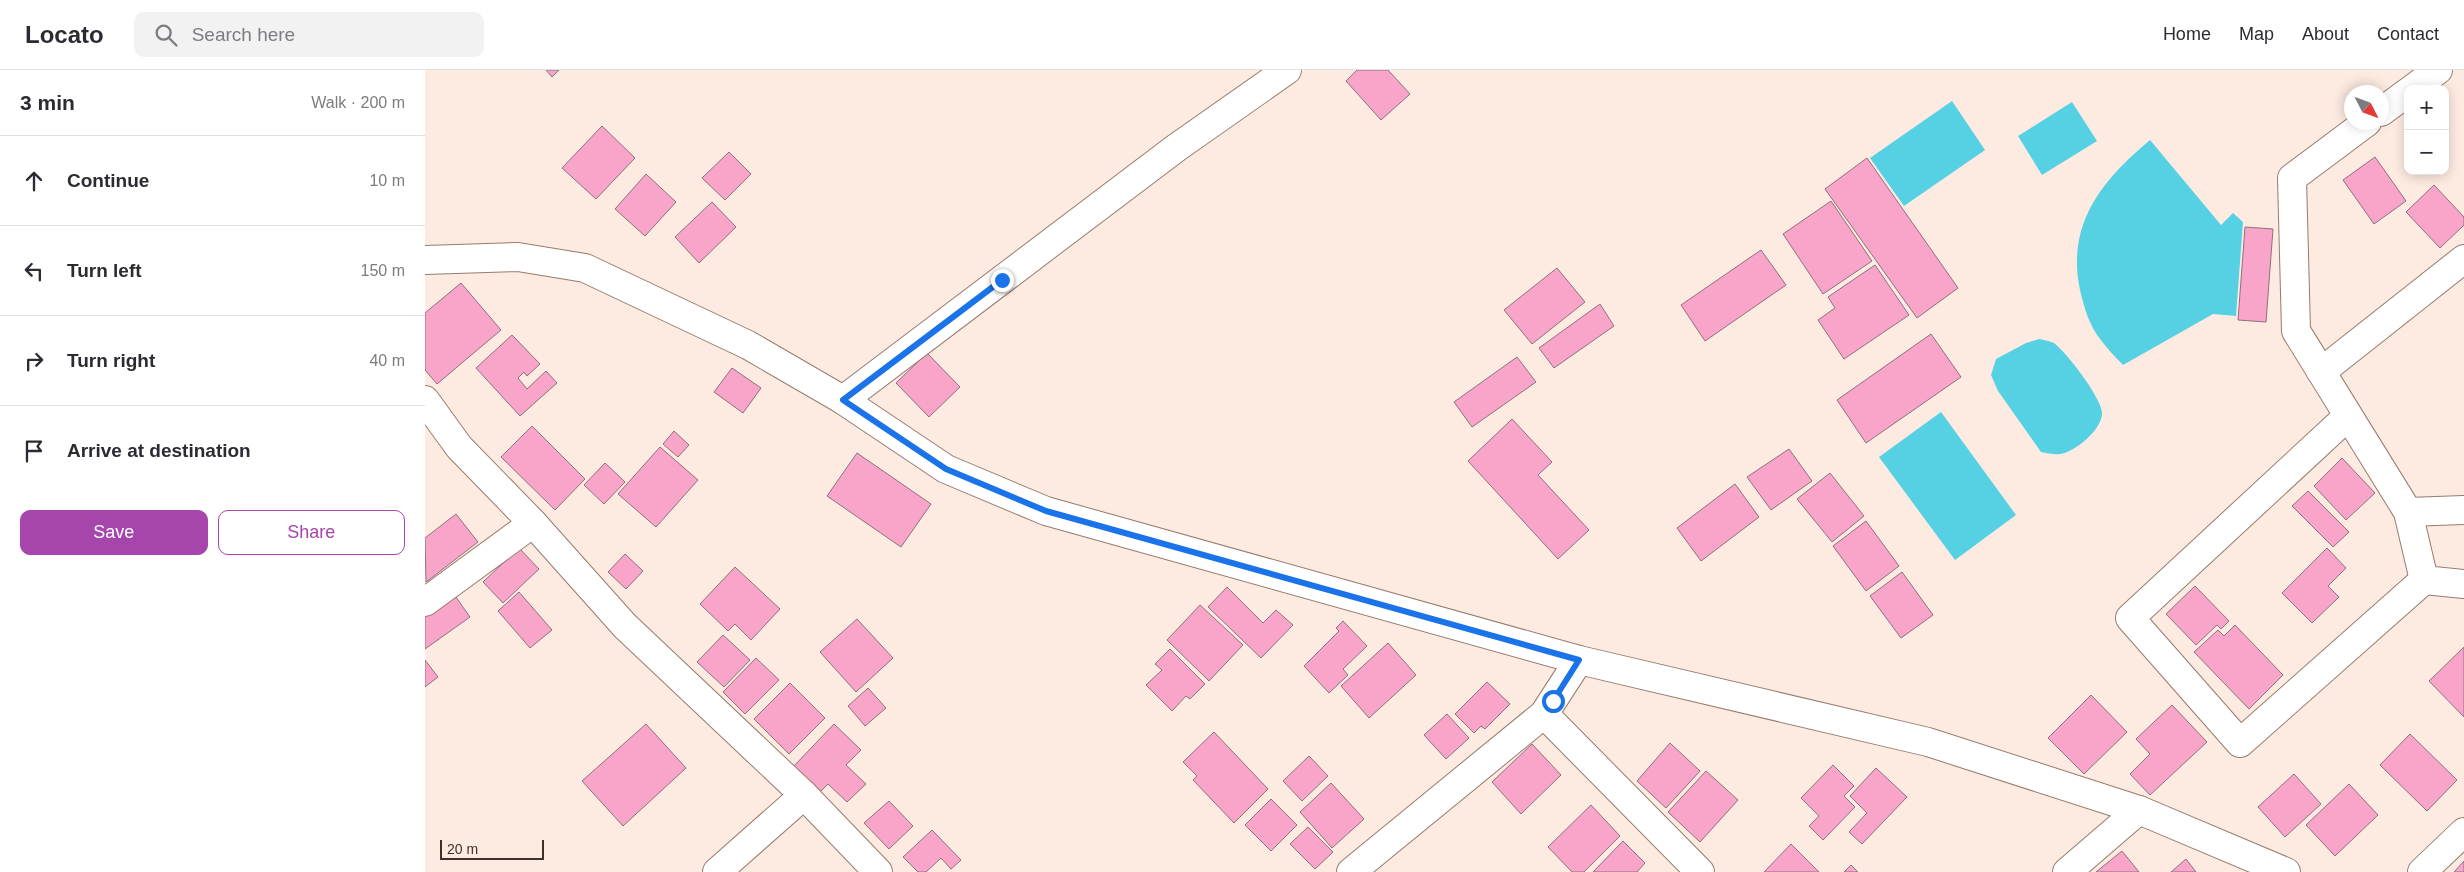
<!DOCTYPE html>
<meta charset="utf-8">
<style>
body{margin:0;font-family:Arial,sans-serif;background:#f2f2f3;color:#2b2b33}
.controls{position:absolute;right:15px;top:15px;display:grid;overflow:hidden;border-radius:10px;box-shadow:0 2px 12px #0003}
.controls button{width:45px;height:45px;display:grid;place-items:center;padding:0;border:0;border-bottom:1px solid #e1e1e2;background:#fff;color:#2b2b33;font:25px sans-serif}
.compass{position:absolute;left:1919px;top:15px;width:45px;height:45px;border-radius:50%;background:#fff;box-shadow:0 2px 12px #0003;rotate:132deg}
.scale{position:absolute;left:15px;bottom:12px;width:104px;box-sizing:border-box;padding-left:5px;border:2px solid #3d322b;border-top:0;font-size:14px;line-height:18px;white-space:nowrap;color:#3d322b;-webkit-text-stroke:4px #fdebe1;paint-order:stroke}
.stop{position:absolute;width:15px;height:15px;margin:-11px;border:4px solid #1a73e8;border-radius:50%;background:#fff}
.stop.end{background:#1a73e8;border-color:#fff;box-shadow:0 1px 5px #0008}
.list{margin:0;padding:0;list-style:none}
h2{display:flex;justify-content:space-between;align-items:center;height:65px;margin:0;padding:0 20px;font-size:21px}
h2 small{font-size:16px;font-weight:400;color:#7c7c81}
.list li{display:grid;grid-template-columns:32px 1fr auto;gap:15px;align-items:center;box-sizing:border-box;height:90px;padding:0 20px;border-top:1px solid #e1e1e2}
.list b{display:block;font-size:19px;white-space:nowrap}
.list em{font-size:16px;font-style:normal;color:#7c7c81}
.actions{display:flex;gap:10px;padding:15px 20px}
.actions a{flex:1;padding:11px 0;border:1px solid #a645ac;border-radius:10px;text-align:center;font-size:18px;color:#a645ac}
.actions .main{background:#a645ac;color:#fff}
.icon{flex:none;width:28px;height:28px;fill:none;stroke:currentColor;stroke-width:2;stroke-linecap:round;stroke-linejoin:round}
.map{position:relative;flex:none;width:2039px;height:802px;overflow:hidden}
header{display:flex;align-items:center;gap:30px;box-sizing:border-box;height:70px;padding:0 25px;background:#fff;border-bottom:1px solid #e1e1e2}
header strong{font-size:24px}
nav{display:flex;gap:28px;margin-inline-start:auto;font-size:18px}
.search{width:350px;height:45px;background:#f2f2f3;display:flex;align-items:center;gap:12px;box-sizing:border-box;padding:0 18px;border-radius:10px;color:#7c7c81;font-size:19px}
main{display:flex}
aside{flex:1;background:#fff}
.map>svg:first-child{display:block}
.water{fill:#56d0e3}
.building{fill:#f9a4c9;stroke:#8d717d}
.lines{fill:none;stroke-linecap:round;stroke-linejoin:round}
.street-casing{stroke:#967c6d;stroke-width:30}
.street{stroke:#fff;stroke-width:28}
.route{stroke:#1a73e8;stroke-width:6}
</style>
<header>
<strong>Locato</strong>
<div class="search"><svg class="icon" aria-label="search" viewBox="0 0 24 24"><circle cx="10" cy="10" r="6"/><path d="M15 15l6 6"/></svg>Search here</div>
<nav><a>Home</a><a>Map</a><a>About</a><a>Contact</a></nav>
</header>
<main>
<aside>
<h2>3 min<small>Walk · 200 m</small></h2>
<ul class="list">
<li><svg class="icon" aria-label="ahead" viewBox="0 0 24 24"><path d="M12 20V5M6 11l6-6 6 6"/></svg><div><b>Continue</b></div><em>10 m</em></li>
<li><svg class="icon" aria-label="left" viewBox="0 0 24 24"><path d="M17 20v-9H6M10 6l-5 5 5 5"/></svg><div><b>Turn left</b></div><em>150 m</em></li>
<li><svg class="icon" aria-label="right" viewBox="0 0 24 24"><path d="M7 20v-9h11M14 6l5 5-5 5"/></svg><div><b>Turn right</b></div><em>40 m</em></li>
<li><svg class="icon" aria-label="arrive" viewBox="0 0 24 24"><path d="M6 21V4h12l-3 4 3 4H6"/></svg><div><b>Arrive at destination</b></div></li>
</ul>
<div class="actions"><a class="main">Save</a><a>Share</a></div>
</aside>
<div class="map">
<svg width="2039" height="802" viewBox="0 0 2039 802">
<rect width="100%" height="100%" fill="#fdebe1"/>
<g class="water">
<polygon points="1527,31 1560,80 1479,136 1445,88"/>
<polygon points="1647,32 1672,71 1617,105 1593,66"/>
<path d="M1725,70L1796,155L1808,143L1818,152L1811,246L1788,244L1698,295C1690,287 1682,278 1675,269C1664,255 1659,237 1655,220C1641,154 1677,110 1725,70Z"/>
<path d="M1614,269C1619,270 1625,271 1629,273C1642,283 1675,326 1677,342C1678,359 1650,382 1635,384C1630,385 1622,383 1616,382L1573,321L1566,305L1571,289L1601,273Z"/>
<polygon points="1516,342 1591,445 1530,490 1454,387"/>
</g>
<g class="building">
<polygon points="121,0 134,0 127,7"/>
<polygon points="932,0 963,0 985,24 956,50 921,11"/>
<polygon points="177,56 210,88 171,129 137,98"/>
<polygon points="304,82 326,104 300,130 277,108"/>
<polygon points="1950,87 1981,131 1949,154 1918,110"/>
<polygon points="1442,88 1533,218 1492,248 1400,119"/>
<polygon points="221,104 251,132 220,166 190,139"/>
<polygon points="2009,115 2039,147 2039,155 2015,178 1981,142"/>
<polygon points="1406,131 1447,191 1398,224 1358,164"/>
<polygon points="287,132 311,157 274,193 250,167"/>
<polygon points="1820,157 1848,159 1841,252 1813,250"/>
<polygon points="1336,180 1361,215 1280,271 1256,235"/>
<polygon points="1450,195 1484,245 1419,289 1393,250 1410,238 1403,227"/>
<polygon points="1132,198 1160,232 1107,274 1079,240"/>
<polygon points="36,213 76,260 12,314 0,300 0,243"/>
<polygon points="1175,234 1189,256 1129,298 1114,278"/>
<polygon points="1506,264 1536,307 1441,373 1412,330"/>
<polygon points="87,265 115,294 102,306 99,302 93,308 102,319 121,301 132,313 95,346 51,298"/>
<polygon points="502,283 535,317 504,347 471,313"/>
<polygon points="1092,287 1111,312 1047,357 1029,332"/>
<polygon points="307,298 336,318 318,343 289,322"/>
<polygon points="1087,349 1127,392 1113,405 1164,460 1133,489 1043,391"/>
<polygon points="107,356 160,409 130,440 76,387"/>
<polygon points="249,361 264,375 253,387 238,374"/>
<polygon points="235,377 273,410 231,457 193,424"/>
<polygon points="1364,379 1387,411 1346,440 1322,407"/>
<polygon points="432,383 506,434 476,477 402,426"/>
<polygon points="1917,388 1950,423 1921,450 1889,416"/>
<polygon points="180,393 200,412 179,434 159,415"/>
<polygon points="1405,403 1439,446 1407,472 1372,429"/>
<polygon points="1310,414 1334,447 1276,491 1252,458"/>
<polygon points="1883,421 1924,462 1908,477 1867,436"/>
<polygon points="31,444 53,472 1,512 0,468"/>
<polygon points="1441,451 1474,496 1441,521 1408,476"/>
<polygon points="94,478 114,499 78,533 58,512"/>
<polygon points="1902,478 1921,498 1903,516 1914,527 1887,553 1857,523"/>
<polygon points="200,484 218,501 201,519 183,502"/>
<polygon points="310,497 355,539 326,570 310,554 303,561 275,534"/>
<polygon points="1477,502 1508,545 1476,568 1445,526"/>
<polygon points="1770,516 1804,551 1796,559 1792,555 1771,575 1741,544"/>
<polygon points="802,517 838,553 851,540 868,555 836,588 783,537"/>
<polygon points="94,522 127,560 105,578 73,541"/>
<polygon points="28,523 45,547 0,579 0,543"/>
<polygon points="775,535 818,575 784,611 742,570"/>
<polygon points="432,549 468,588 431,622 395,582"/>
<polygon points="918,551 942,576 918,599 923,605 904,623 879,596 914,561 911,558"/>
<polygon points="1810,555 1858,605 1824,639 1769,582 1793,560 1799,566"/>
<polygon points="298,565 325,590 299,617 272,592"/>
<polygon points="963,573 991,605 944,648 916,616"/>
<polygon points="2039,577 2039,647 2004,611"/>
<polygon points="745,579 780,614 765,629 761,626 747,641 721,615 737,600 730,594"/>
<polygon points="331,588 354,610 320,644 298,622"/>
<polygon points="0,590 13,607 0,617"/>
<polygon points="1062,612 1085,634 1060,659 1056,656 1049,663 1030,644"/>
<polygon points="365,613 400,648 364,684 329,649"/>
<polygon points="443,618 461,638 440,656 423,636"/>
<polygon points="1666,625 1702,662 1659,704 1623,668"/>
<polygon points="1747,635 1782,672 1725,725 1705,704 1725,684 1711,669"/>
<polygon points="1022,644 1044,668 1021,689 999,665"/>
<polygon points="221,654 261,698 198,756 157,711"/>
<polygon points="409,654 436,680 421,695 441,714 422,732 403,714 395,722 368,697"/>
<polygon points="789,662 843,719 809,753 768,710 772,706 758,692"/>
<polygon points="1985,664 2032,710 2002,741 1955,695"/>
<polygon points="1245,673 1275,701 1241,738 1212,711"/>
<polygon points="1107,674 1136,705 1096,744 1067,712"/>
<polygon points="884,686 903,706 877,731 858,711"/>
<polygon points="1408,695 1429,716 1419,726 1430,737 1398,770 1384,756 1394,746 1376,728"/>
<polygon points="1451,698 1482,727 1437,774 1424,762 1442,743 1425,726"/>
<polygon points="1281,701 1313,730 1275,772 1243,742"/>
<polygon points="1869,704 1896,734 1860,767 1833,737"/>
<polygon points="906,713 939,749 907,778 875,742"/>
<polygon points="1924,714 1953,745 1910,786 1881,755"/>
<polygon points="846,729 872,755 846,781 820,755"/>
<polygon points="464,731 488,756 464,779 439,753"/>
<polygon points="1166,735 1195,766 1159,802 1147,802 1123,777"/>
<polygon points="883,757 908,782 890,799 865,774"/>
<polygon points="507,760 536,790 526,799 516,788 501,802 493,802 478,787"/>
<polygon points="1198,771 1220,793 1212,802 1168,802"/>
<polygon points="1366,774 1394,802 1339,802"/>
<polygon points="1697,781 1714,802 1671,802"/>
<polygon points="1761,789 1771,802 1746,802"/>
<polygon points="2039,791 2039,802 2029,802"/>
<polygon points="1426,795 1433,802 1419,802"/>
</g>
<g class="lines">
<g class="street-casing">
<g id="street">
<polyline points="1987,19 2013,0"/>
<polyline points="1956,42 1983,22"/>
<polyline points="1942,52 1867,108 1871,261 1983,442 1999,510 2039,514"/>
<polyline points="0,190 93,187 160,198 323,275 418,330 751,78 862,0"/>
<polyline points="1896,302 2039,189"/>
<polyline points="0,330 34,377 108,453 200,556 379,725 453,802"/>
<polyline points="418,330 521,399 621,441 1154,590 1503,672 1714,740 1861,802"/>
<polyline points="1923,346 1705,548 1815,673 1999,510"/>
<polyline points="1983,442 2039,440"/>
<polyline points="0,532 108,453"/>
<polyline points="1119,644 1275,802"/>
<polyline points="292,802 379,725"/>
<polyline points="926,802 1119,644 1154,590"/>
<polyline points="1642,802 1714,740"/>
<polyline points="1997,802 2039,762"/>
</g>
</g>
<use href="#street" class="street"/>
</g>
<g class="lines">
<polyline class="route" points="577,210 418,330 521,399 621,441 1154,590 1128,631"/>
</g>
</svg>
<div class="controls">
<button>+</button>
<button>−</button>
</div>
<svg class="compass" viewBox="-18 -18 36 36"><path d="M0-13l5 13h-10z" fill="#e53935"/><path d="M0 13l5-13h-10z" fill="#7c7c81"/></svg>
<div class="scale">20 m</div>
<div class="stop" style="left:1128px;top:631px"></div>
<div class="stop end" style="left:577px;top:210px"></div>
</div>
</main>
